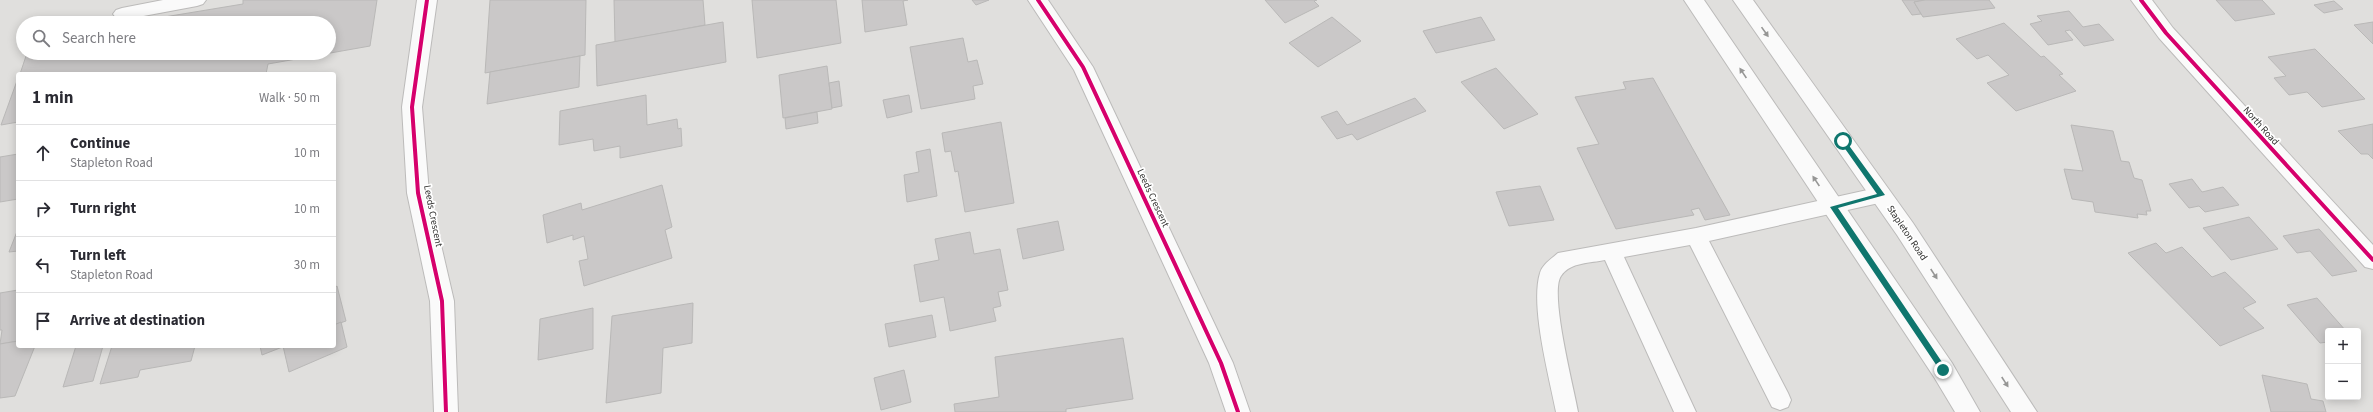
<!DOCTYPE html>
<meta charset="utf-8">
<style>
body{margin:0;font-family:"Source Sans 3",sans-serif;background:#f2f2f3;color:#2b2b33}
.controls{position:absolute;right:12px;bottom:12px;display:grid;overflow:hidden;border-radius:4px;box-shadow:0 2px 10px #0003}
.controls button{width:36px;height:36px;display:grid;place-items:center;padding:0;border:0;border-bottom:1px solid #e1e1e2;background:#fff;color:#2b2b33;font:20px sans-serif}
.stop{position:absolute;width:12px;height:12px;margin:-9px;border:3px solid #0f766e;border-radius:50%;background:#fff}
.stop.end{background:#0f766e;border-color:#fff;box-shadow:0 1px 4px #0008}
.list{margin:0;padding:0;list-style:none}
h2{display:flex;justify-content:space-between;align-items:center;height:52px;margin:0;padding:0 16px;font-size:17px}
h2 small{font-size:13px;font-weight:400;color:#7c7c81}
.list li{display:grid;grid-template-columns:26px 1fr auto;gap:12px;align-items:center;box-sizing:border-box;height:56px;padding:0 16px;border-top:1px solid #e1e1e2}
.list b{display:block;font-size:15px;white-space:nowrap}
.list p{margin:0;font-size:13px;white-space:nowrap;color:#7c7c81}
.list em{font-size:13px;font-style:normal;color:#7c7c81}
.icon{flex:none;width:22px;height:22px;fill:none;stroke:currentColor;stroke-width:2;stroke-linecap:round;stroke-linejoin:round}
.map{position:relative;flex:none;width:2373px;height:412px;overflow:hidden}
.search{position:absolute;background:#fff;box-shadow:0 2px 10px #0003;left:16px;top:16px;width:320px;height:44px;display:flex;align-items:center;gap:10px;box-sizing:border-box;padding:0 14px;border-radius:22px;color:#7c7c81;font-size:15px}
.panel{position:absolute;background:#fff;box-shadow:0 2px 10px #0003;left:16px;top:72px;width:320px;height:276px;border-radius:4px}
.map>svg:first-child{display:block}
.building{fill:#cac8c8;stroke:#b9b8b7}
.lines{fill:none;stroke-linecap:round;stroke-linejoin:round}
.lane-casing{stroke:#bcbbba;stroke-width:2}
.street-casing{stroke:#bcbbba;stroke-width:2}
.secondary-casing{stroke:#bcbbba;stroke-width:2}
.lane{fill:#fafafa;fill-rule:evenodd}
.street{fill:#fafafa;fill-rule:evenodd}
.secondary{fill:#fafafa;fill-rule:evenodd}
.cycleway-casing{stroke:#fff;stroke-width:6}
.cycleway{stroke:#d6006c;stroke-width:4}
.oneway{fill:#969695}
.route{fill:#0f766e}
.labels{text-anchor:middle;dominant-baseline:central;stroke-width:3.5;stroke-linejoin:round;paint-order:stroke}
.street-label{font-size:10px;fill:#323230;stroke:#fff}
</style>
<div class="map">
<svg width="2373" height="412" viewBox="0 0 2373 412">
<rect width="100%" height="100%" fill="#e0dfdd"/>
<g class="building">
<polygon points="243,0 377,0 370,46 268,64 266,74 20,74 27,53 329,53 329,23 128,23 243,4"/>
<polygon points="490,0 586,0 585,55 485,73"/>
<polygon points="614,0 703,0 705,25 615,42"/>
<polygon points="752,0 836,0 841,43 757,58"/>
<polygon points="862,0 908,0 903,1 907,25 865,32"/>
<polygon points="972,0 989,0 976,5"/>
<polygon points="1265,0 1317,0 1314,1 1319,6 1285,23"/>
<polygon points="1902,0 1925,0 1914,2 1921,14 1912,15"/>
<polygon points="1925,0 1989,0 1995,8 1923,17 1914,2"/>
<polygon points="2216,0 2262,0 2275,14 2235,21"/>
<polygon points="2334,1 2343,9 2324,13 2314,5"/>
<polygon points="2069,11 2083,27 2099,24 2114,40 2084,46 2070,30 2065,31 2073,40 2048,45 2030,24 2042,21 2037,16"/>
<polygon points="1332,17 1361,41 1318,67 1289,43"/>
<polygon points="1481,17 1495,40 1436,53 1423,31"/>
<polygon points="723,22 726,62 597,86 596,45"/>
<polygon points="2373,22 2373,44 2354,25"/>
<polygon points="2004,23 2041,57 2044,56 2063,74 2059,75 2076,91 2016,111 1987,83 2009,75 1988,55 1977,59 1956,39"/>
<polygon points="963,38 968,62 977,60 983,84 973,86 975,99 921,109 910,47"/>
<polygon points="2315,49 2365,99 2322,107 2307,92 2289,95 2274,78 2286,76 2268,57"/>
<polygon points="580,56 579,87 487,104 490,72"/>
<polygon points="827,66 832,109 783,118 779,75"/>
<polygon points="1496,68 1538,114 1504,129 1461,82"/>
<polygon points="18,78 18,122 1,125"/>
<polygon points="1653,78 1730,215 1705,220 1699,208 1691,210 1694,215 1616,229 1577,148 1599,144 1575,97 1626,89 1623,82"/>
<polygon points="839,81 842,106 832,108 829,83"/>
<polygon points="646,95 647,125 677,119 678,129 681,128 682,146 620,158 620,146 594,151 593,139 559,145 560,111"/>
<polygon points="909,95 912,112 887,118 883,100"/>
<polygon points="1415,98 1426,111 1357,140 1352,134 1337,139 1321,117 1337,111 1347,125"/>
<polygon points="817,112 818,123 786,129 785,118"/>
<polygon points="1001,122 1014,203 965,212 958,171 955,172 951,151 945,152 942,133"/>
<polygon points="2373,124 2373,159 2368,154 2361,154 2338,131"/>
<polygon points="2071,125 2113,131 2121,161 2129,162 2134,178 2142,180 2151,211 2146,211 2147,215 2137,214 2138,218 2095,212 2093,202 2072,199 2064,169 2083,171"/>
<polygon points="930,149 937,196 907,202 904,175 919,172 916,152"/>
<polygon points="18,154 18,199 0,202 0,157"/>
<polygon points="2192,179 2202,192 2223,187 2239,205 2205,212 2199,206 2189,208 2169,184"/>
<polygon points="662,185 672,227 665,230 672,258 584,286 579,261 588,259 584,236 573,240 573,235 547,243 543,215 581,203 582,210"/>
<polygon points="1540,186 1554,220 1509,226 1496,192"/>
<polygon points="2249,217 2278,249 2231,260 2203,228"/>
<polygon points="1058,221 1064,250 1023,259 1017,229"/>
<polygon points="18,229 18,251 9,252"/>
<polygon points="2319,229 2357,271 2332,276 2310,251 2297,253 2283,236"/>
<polygon points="970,232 974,254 1000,249 1008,290 998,292 1001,306 993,308 996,321 950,331 944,297 920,302 914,265 939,260 935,239"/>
<polygon points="2156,243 2166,253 2182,247 2212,277 2225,272 2256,302 2243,308 2264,328 2220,346 2128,253"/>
<polygon points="337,286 346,321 334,325 334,288"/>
<polygon points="18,290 18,341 0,344 2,330 0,330 0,293"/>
<polygon points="2317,298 2346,331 2328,331 2328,342 2320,343 2287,305"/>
<polygon points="693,303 692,343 663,348 661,393 606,403 612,316"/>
<polygon points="593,308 593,349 538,360 540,319"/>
<polygon points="932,315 936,337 889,347 885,324"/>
<polygon points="341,322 347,347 289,372 283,346 334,346 334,325"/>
<polygon points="1123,338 1133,399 1066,409 1066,412 955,412 954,404 999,397 995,357"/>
<polygon points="18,341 18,346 35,346 15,396 0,398 0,344"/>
<polygon points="76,346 103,346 93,381 63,387"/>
<polygon points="112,346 195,346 191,361 140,370 138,377 100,384"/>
<polygon points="260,346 285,346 262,355"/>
<polygon points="904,370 911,402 881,410 874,378"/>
<polygon points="2262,375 2307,384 2311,399 2323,401 2326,412 2271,412"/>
</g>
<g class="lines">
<g class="lane-casing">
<g id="lane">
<polygon points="163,0 206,0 203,4 197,6 122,20 116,18 113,14 116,10 122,8"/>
<path d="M1881,187L1888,189L1891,195L1888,201L1709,241L1788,393L1791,400L1788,407L1780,410L1772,407L1690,245L1624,257L1696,412H1674L1605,260C1591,263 1570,262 1561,276C1549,293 1574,388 1578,412H1556C1549,376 1530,306 1540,273C1542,265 1551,259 1558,253L1696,228Z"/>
</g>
</g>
<g class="street-casing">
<g id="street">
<polygon points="417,0 437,0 422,107 429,193 454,301 458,412 434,412 430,301 407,193 402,107"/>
<polygon points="1028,0 1048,0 1093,67 1233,363 1250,412 1226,412 1209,363 1074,70"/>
<polygon points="2131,0 2152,0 2173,28 2373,245 2373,269 2365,267 2159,38"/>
</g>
</g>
<g class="secondary-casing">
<g id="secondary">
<polygon points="1684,0 1704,0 1952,363 1980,412 1955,412 1934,377"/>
<polygon points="1733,0 1753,0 1913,223 2037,412 2011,412 1897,235"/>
</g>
</g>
<use href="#lane" class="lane"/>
<use href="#street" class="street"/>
<use href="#secondary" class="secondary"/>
<g class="cycleway-casing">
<g id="cycleway">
<polyline points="427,0 412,107 418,193 442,301 446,412"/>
<polyline points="1038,0 1083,67 1221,363 1238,412"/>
<polyline points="2141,0 2166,33 2373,260"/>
</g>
</g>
<use href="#cycleway" class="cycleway"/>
</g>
<defs><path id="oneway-solid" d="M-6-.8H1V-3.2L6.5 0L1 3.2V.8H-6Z"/></defs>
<g class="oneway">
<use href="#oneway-solid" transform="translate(1765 32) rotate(55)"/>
<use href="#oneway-solid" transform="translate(1743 73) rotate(-124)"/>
<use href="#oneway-solid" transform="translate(1816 181) rotate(-124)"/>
<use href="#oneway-solid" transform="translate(1934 274) rotate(57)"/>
<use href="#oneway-solid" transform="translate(2005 382) rotate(57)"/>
</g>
<polygon class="route" points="1841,140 1845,140 1885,195 1838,208 1946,368 1946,372 1941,372 1830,207 1877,194 1841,143"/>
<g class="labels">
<g class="street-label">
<text transform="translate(2261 126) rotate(48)">North Road</text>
<text transform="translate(1153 198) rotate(65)">Leeds Crescent</text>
<text transform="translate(433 216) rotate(79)">Leeds Crescent</text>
<text transform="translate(1907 233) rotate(56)">Stapleton Road</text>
</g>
</g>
</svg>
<div class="controls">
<button>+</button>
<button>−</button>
</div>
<div class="stop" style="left:1843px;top:141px"></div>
<div class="stop end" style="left:1943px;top:370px"></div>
<div class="search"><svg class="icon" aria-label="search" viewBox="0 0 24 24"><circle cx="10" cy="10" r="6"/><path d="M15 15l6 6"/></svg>Search here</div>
<section class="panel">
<h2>1 min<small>Walk · 50 m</small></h2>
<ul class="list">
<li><svg class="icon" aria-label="ahead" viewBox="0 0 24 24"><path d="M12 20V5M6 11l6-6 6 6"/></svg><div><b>Continue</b><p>Stapleton Road</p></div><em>10 m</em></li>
<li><svg class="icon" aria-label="right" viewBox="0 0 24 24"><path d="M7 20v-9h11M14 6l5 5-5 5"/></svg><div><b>Turn right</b></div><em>10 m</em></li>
<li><svg class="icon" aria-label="left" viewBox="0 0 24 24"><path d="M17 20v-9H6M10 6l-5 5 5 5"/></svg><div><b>Turn left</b><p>Stapleton Road</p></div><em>30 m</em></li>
<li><svg class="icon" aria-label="arrive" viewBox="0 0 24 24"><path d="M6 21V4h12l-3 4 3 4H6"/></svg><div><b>Arrive at destination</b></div></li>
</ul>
</section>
</div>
